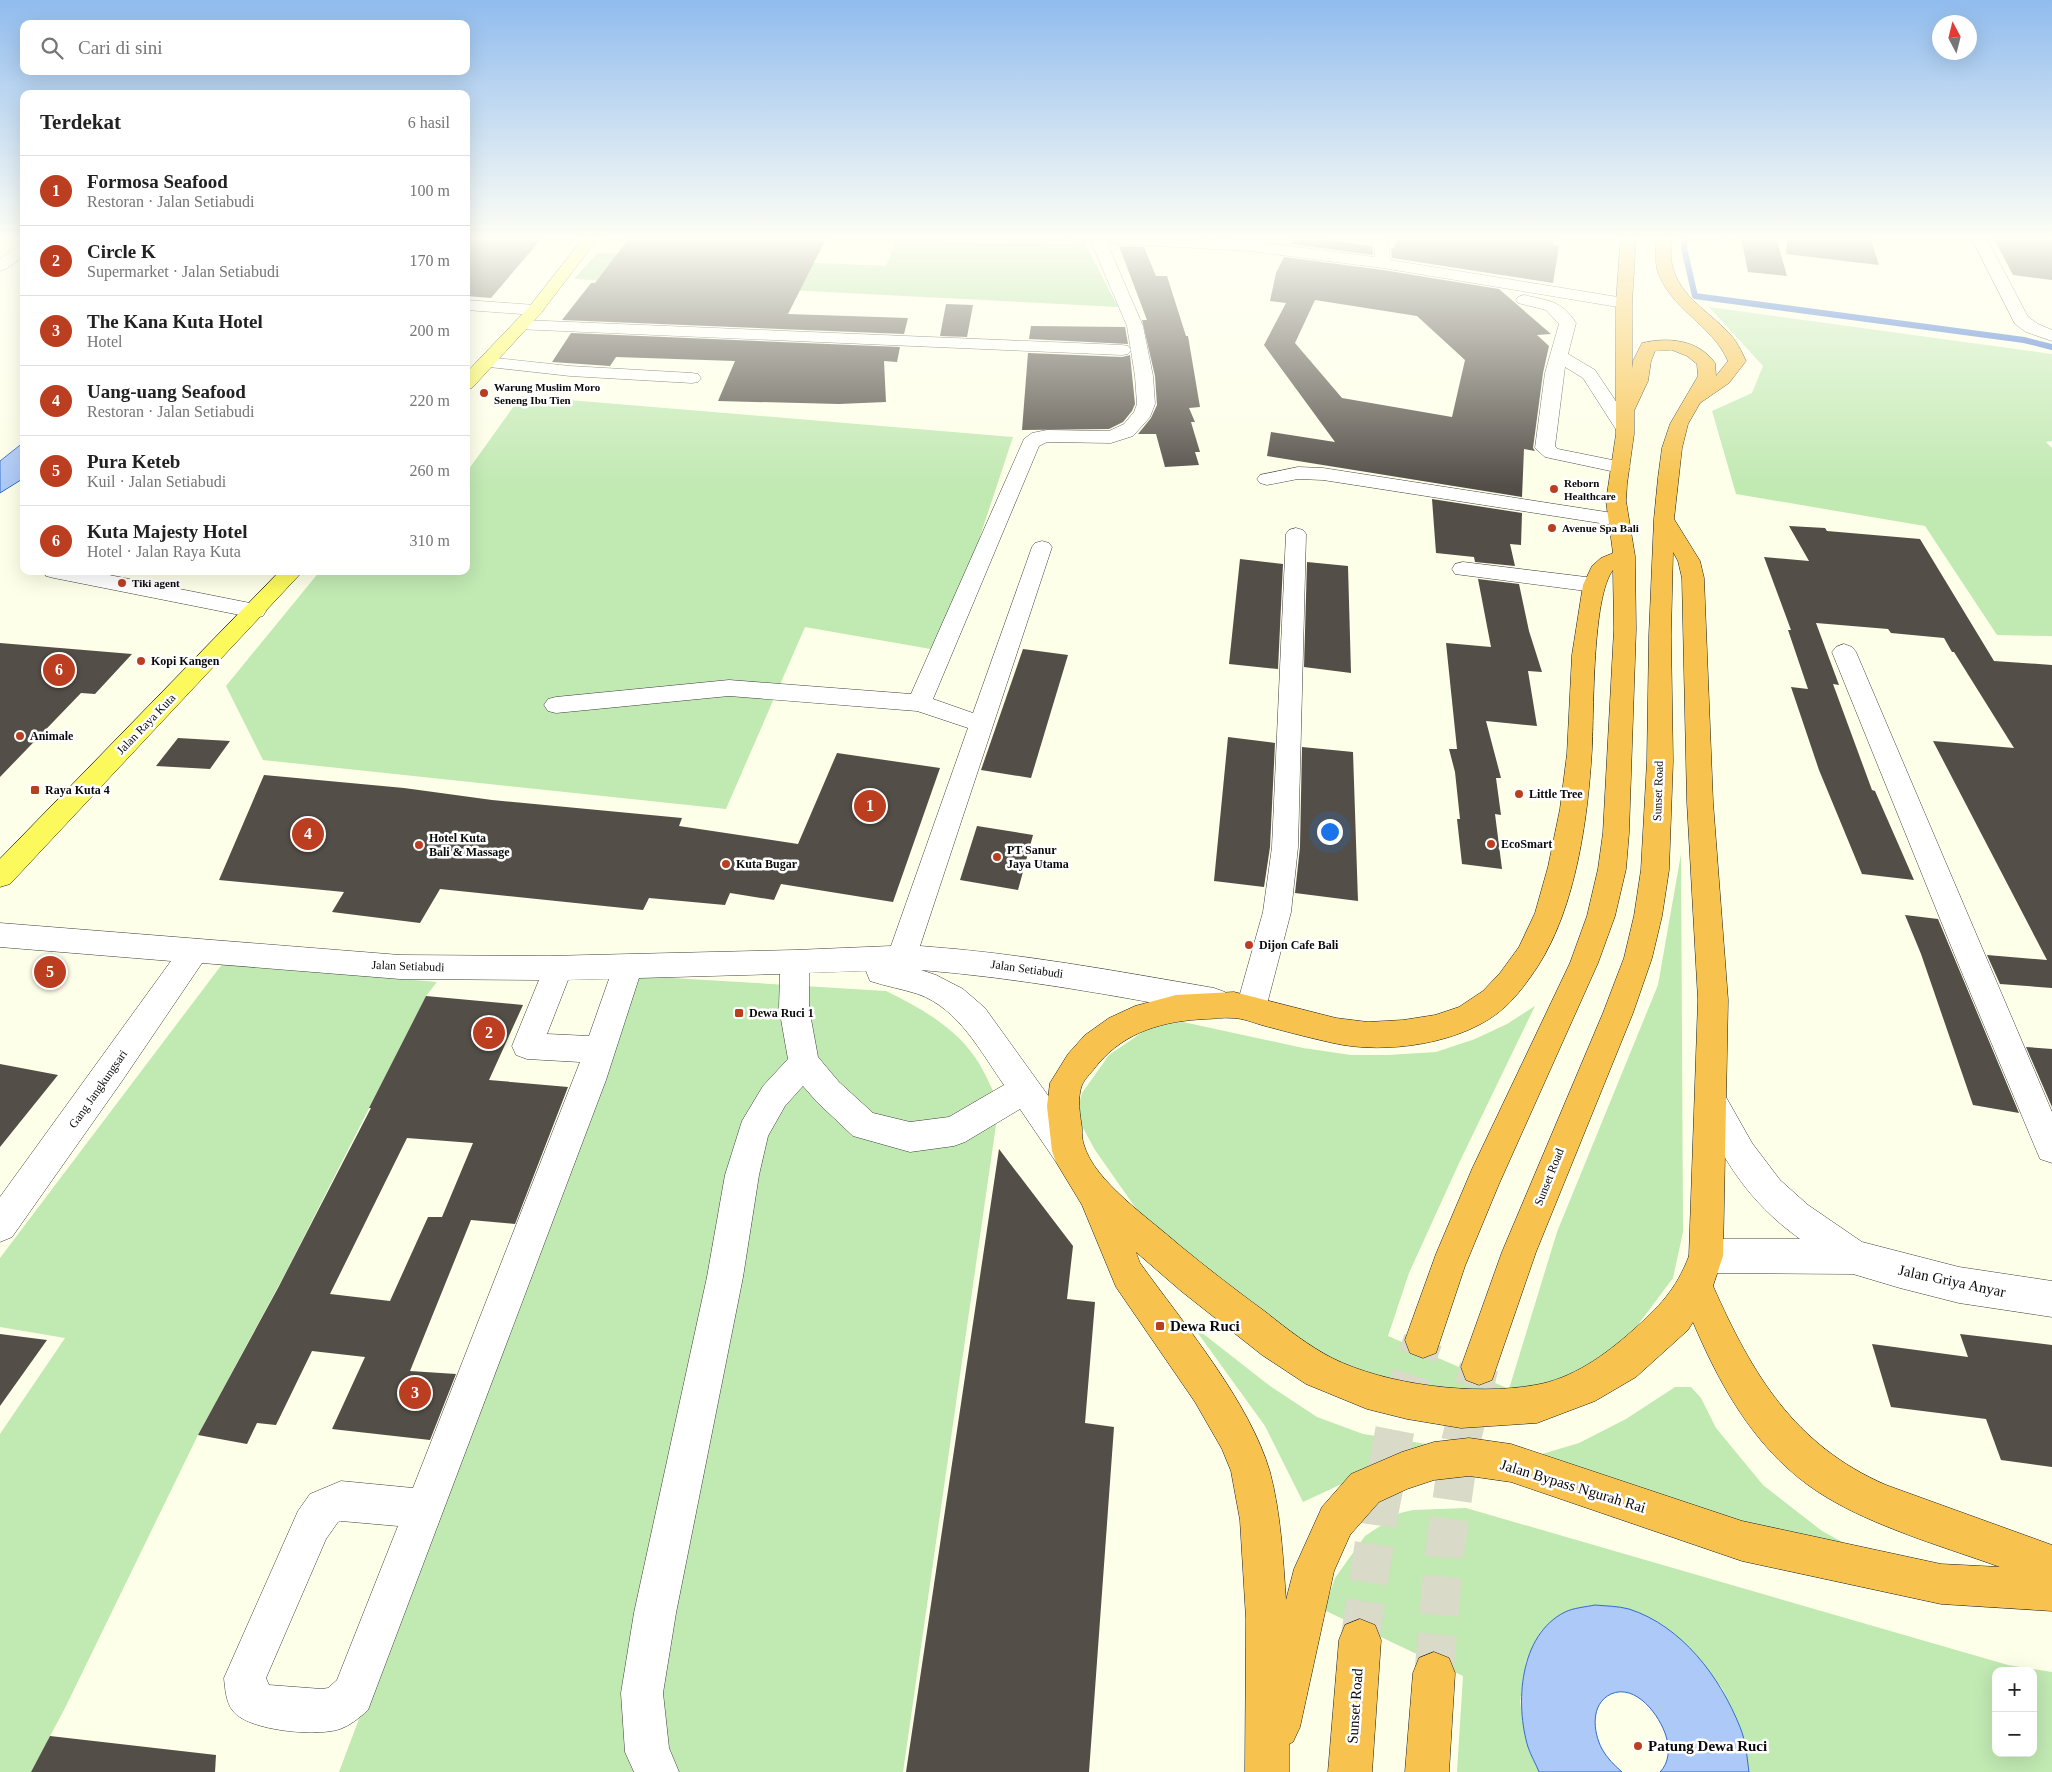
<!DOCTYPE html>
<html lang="id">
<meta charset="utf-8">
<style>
body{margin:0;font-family:Georgia,serif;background:#f2f2f2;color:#222}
.controls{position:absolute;right:15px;bottom:15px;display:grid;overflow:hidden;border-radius:10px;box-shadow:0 5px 20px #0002}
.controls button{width:45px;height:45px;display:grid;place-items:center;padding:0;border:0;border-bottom:1px solid #e0e0e0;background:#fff;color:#222;font:25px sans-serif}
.compass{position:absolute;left:1932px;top:15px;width:45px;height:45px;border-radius:50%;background:#fff;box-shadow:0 5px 20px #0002;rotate:353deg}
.you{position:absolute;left:1329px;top:831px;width:18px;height:18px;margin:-12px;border:4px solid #fff;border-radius:50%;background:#1a73e8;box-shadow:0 0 0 8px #1a73e833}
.badge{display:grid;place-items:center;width:32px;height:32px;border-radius:50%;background:#bb3e21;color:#fff;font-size:16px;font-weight:700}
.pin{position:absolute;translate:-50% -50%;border:2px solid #fff;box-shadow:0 1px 5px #0006}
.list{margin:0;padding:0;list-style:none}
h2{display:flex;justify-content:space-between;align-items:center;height:65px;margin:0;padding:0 20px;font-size:21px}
h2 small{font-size:16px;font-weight:400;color:#767676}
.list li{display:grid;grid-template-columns:32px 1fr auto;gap:15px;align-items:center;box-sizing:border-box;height:70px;padding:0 20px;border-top:1px solid #e0e0e0}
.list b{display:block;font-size:19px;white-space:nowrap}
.list p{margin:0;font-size:16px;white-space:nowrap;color:#767676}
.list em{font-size:16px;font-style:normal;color:#767676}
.icon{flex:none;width:28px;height:28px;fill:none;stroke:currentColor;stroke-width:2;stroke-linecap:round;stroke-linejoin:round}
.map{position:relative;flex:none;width:2052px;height:1772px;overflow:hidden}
.search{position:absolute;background:#fff;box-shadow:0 5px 20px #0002;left:20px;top:20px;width:450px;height:55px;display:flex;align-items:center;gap:12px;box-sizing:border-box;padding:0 18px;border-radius:10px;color:#767676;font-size:19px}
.panel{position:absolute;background:#fff;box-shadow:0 5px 20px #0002;left:20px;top:90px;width:450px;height:485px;border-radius:10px}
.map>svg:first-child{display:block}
.green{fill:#c1e9b2;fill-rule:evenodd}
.forest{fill:#a1da91}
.water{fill:#acc9f7;stroke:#326bcf}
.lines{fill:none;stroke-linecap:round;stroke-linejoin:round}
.stream{stroke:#326bcf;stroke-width:6}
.building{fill:#534e47;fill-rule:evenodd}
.highway-tunnel{stroke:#d9dac7;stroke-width:39;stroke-dasharray:39 19;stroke-linecap:butt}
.minor-casing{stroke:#3d3d3d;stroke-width:1}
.major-casing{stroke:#1b1b1b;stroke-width:1}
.highway-casing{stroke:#1b1b1b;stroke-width:1}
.minor{fill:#fff;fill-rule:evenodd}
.major{fill:#fbf95c;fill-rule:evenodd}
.highway{fill:#f7c34e;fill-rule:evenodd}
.poi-dot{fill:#bb3e21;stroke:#fff;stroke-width:2}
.labels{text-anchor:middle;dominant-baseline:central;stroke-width:5;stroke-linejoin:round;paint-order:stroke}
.far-poi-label{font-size:11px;font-weight:bold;fill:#0a0a0a;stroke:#fff;text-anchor:start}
.poi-label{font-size:12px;font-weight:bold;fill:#0a0a0a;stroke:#fff;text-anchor:start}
.street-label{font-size:12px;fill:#0a0a0a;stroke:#fff}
.near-street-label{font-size:15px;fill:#0a0a0a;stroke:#fff}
.near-poi-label{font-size:15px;font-weight:bold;fill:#0a0a0a;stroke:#fff;text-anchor:start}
</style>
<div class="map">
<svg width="2052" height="1772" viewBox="0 0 2052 1772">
<rect width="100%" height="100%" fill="#feffe8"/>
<g class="green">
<polygon points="1709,307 2052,354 2052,441 2046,442 2052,448 2052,636 1997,635 1925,526 1736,494 1712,411 1752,393 1763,366"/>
<polygon points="521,396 1013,437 942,651 805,627 726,809 263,760 226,686 320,571 466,571 466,473"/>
<polygon points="1681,854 1683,1232 1673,1278 1637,1326 1596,1362 1548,1386 1461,1395 1352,1373 1233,1294 1149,1227 1095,1150 1076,1115 1082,1093 1109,1055 1150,1027 1183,1022 1303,1048 1351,1055 1388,1055 1436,1052 1475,1039 1507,1024 1535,1006 1460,1161 1409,1273 1388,1336 1509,1389 1557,1232 1658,985"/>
<polygon points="223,963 437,982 426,996 286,1272 198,1435 65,1708 31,1772 0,1772 0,1434 65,1338 0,1327 0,1258"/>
<path d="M639,976L886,991C921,1008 959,1029 980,1065C987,1077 993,1091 999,1104L903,1772H339Z"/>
<polygon points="1192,1325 1270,1386 1317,1417 1363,1434 1439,1446 1361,1475 1303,1502 1265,1426"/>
<polygon points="1675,1387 1691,1387 1701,1398 1716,1428 1763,1485 1822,1531 1868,1556 1988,1608 1878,1581 1542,1454 1579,1443 1626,1419"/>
<path d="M1466,1508L2008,1665L2052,1672V1772H1749L1741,1729L1722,1688L1663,1625L1628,1609L1595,1605L1565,1612L1541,1631L1526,1661L1520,1702L1528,1748L1539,1772H1457L1463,1676L1324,1610L1335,1578L1365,1536L1400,1513L1413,1510ZM1996,1671H2033V1753H1996Z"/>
</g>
<polygon class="forest" points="897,240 1085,244 1118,307 574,279 597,253 886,266"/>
<g class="water">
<polygon points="24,442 24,478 0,493 0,461"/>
<path d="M1595,1605C1605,1606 1618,1606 1629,1609C1682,1626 1720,1677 1740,1727C1746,1741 1747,1758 1749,1772H1660C1669,1763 1670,1749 1666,1736C1660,1716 1636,1683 1611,1694C1590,1704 1593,1732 1602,1749C1607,1758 1614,1765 1622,1772H1539C1536,1764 1531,1756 1528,1747C1515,1704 1519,1635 1565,1612C1573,1608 1585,1607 1595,1605Z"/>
</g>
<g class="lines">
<polyline class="stream" points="1685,237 1684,248 1695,296 2024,340 2052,347"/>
</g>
<g class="building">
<polygon points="466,237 543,237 491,298 466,296"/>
<polygon points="630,237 827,237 788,314 908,318 904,334 562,320 591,283 595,283"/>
<polygon points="1295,237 1329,237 1328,240 1372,246 1373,255 1291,244"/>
<polygon points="1398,237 1553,237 1553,245 1559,246 1553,283 1392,258 1391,248 1394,248"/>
<polygon points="1741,237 1776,237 1787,276 1748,272"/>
<polygon points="1788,237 1870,237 1879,265 1786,254"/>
<polygon points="1993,237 2028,237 2052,240 2052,280 2013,275"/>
<polygon points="1119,246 1144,247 1156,276 1167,276 1186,336 1188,336 1200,407 1189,408 1195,422 1191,422 1200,452 1195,452 1199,465 1165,467 1156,434 1138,434 1151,418 1157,405 1155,376 1142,320 1147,320"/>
<path d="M1284,257L1383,270L1499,289L1551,334L1537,335L1549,346L1543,373L1533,448L1535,451L1524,449L1522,497L1267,456L1271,432L1335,442L1264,345L1286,303L1270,301L1276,273ZM1315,300L1417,316L1465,360L1452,417L1342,398L1295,343Z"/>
<polygon points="946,304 973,305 967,337 940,336"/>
<polygon points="1031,326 1125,327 1128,344 1029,339"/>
<polygon points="571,333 900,347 897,362 884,361 886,402 839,404 718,401 735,361 616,357 610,366 552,362"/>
<polygon points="1028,353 1122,357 1130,355 1135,404 1132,411 1123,422 1109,429 1022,430"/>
<polygon points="1432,499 1522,513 1521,545 1510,544 1515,566 1475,562 1474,557 1436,553"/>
<polygon points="1789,526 1825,528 1827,531 1920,539 1994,661 2052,665 2052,988 2000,984 1987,955 2047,960 1933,741 2014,748 1954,652 1952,652 1944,638 1891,633 1888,629 1816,623 1839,685 1833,684 1872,790 1875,791 1914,880 1862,874 1819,770 1791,687 1808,689 1788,630 1791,630 1764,557 1809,561"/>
<polygon points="1240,559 1283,564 1278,669 1229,664"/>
<polygon points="1307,562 1348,566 1351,673 1304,667"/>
<polygon points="1478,579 1519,584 1529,631 1542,672 1528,671 1537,726 1486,721 1501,778 1496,778 1501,815 1495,814 1502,869 1462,864 1457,819 1460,819 1455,772 1449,749 1457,749 1446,643 1491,647"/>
<polygon points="0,643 132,654 95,694 81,693 0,777"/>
<polygon points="1023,649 1068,655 1031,778 981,770"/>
<polygon points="1228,737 1275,743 1270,847 1264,887 1214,881"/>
<polygon points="178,738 230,741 210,769 156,766"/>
<polygon points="1302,747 1353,752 1358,901 1295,893 1300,847"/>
<polygon points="837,753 940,768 893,902 781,884 774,900 730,893 725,905 649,898 643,910 440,889 420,923 332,912 344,892 219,880 264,775 404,788 492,800 682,818 679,826 798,844"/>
<polygon points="977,826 1033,835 1018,890 960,880"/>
<polygon points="1905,915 1938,919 2019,1113 1973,1105 1921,954"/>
<path d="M426,996L523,1005L489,1080L568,1087L515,1224L471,1220L410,1371L456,1374L430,1440L332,1429L365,1357L312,1351L276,1425L257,1423L247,1444L198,1435L278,1288L371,1108H369ZM407,1138L473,1143L442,1217H428L390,1301L330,1294Z"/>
<polygon points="2026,1047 2052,1049 2052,1107"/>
<polygon points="0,1064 58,1075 0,1147"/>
<polygon points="999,1149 1073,1246 1067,1299 1095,1302 1085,1423 1114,1427 1089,1772 906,1772"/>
<polygon points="0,1334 47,1340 0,1406"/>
<polygon points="1960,1334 2052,1345 2052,1467 2001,1460 1986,1419 1891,1407 1872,1344 1968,1357"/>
<polygon points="50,1736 216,1755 215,1772 31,1772"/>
</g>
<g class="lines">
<g class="highway-tunnel">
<polyline points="1360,1640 1379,1512 1397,1419 1423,1340"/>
<polyline points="1434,1673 1444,1556 1460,1445 1479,1367"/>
</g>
<g class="minor-casing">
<g id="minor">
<path d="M1069,237H1172L1249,241L1375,257L1373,237H1388L1390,260L1624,298L1630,300L1632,303L1630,306L1624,308L1383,268L1249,251L1107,243L1143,326L1153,376L1155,404L1150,417L1133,436L1111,443L1047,442L1039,446L933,699L973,713L1032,547L1035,543L1042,541L1049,543L1052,547L920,946C1019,953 1116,971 1214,988L1225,992L1229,1001L1225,1010L1214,1014C1117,996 1020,978 921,970L936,975L963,989L985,1008L1080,1140L1084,1151L1080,1162L1068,1166L1056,1162L1020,1109L965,1142L954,1146L910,1152L853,1136L817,1102L803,1086L785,1106L768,1136L759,1175L743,1277L676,1613L663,1693L669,1748L679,1772H634L625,1752L621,1693L634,1613L707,1277L725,1175L742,1121L763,1086L788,1059L779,1008L780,974L639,978L606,1080L368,1710C359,1718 351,1725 340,1729C318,1737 248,1731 233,1711C226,1703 225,1688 224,1678L298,1511L310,1494L341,1481L413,1488L580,1062L527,1059L516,1055L512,1046L539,980L400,979L202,963L122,1081L12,1237L0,1242V1197L171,961L0,947V923L400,955L548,956L795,950L891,946L968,728L917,711L729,696L556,713L548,711L544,705L548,699L556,697L729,680L911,694L1024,439L1032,433L1047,430L1109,431L1124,424L1134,412L1137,404L1135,376L1127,326L1091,242H1076ZM866,971L870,981C885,986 902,989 918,994C959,1009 980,1051 1004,1085L949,1117L910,1122L873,1113L839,1082L818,1057L809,1008V973ZM609,979L589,1036L547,1034L568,980ZM341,1521L398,1526L337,1680L328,1688L322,1689L269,1685L266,1678L326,1539L338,1522Z"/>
<path d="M1696,237H1728C1722,244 1702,244 1696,237Z"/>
<polygon points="1971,237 1986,237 2028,317 2038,324 2052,330 2052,341 2026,332 2015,324"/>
<polygon points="24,243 24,256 6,269 0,271 0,259 19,245"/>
<path d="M1524,295C1549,301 1561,300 1576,323L1568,354L1595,370L1633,427L1631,431L1624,433L1617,431L1583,378L1565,367L1555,446L1558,449L1627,463L1630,467L1627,471L1620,473L1545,457L1535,448L1545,373L1559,324L1546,310L1518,303L1516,300L1518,297Z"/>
<polygon points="466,300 535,305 541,307 543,310 541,313 535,315 466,310"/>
<polygon points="522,320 1122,345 1128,346 1131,350 1128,354 1122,355 516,329 514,325 516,321"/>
<polygon points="486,357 570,366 692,373 698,374 701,378 698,382 692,383 570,376 480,366 477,362 480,358"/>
<polygon points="1298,467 1323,468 1619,514 1626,516 1629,520 1626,524 1619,526 1323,480 1298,479 1267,485 1260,483 1257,479 1260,475"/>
<polygon points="1296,528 1303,530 1306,534 1298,847 1291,912 1266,1008 1262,1017 1251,1021 1240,1017 1236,1008 1263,912 1272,847 1286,534 1289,530"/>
<polygon points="1463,562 1594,578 1602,580 1605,585 1602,590 1594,592 1455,574 1452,569 1455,564"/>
<polygon points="43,571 89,571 255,604 263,606 266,611 263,616 255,618 54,578 46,576"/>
<polygon points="1844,644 1852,647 1856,652 2052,1112 2052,1163 2040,1159 1958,963 1832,652 1836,647"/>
<path d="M1711,1086L1722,1090L1752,1143L1780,1180L1808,1205L1862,1242L1959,1267L2052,1281V1317L1959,1303L1900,1288L1853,1274L1706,1273L1694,1268L1689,1256L1694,1244L1706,1239H1800C1747,1201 1722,1158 1695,1100L1700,1090Z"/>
</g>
</g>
<g class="major-casing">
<g id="major">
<polygon points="584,237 599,237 541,313 472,388 466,389 466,373 529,307"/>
<polygon points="280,571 303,571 10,884 0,887 0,859"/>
</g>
</g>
<g class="highway-casing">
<g id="highway">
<path d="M1621,237H1636L1632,303V369L1633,361L1642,343C1667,337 1698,339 1715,363L1716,376L1728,361C1712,324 1669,309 1657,269C1655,259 1656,248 1656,237H1672C1671,247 1670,259 1673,268C1681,297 1708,311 1728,332C1736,340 1741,350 1746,361L1729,383L1700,403L1688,424L1682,448L1674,519L1700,561L1704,578L1713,802L1728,1000L1723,1256L1713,1286C1752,1374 1794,1445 1886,1485L2052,1545V1611L1941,1604L1742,1561L1511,1482L1469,1476L1434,1480L1407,1489L1379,1502L1350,1535L1334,1571L1300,1727L1293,1742L1289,1744V1772H1245L1246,1619L1240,1520L1231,1471L1222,1449L1195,1402L1116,1287L1082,1205L1056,1162L1052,1151L1047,1106L1050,1083L1068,1054L1085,1035L1109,1018L1135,1006L1176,995L1234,992L1336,1018L1368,1022L1403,1020L1435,1015L1459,1007L1483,991L1500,973L1519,947L1535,913L1548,867L1560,809L1567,754L1572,655L1583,585L1592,566L1601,558L1613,553L1606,501L1616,434V303ZM1672,350L1687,356L1697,364L1698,376L1670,424L1662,448L1658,478L1654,519L1649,635L1647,761L1641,870L1634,916L1624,958L1603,1013L1502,1252L1461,1367L1466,1380L1479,1385L1492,1380L1536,1252L1633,1013L1652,958L1662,916L1669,870L1673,761L1671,635L1673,552L1678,561L1682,578L1687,802L1698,1000L1689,1256C1676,1290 1659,1307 1632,1331C1605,1355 1572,1379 1535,1385C1475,1396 1386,1385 1332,1358C1309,1346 1287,1329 1267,1313C1237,1291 1207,1268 1178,1244C1150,1219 1094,1181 1084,1145C1082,1140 1082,1134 1082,1128C1080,1115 1077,1098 1082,1085C1085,1078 1093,1071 1098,1064C1126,1031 1164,1021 1206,1019C1214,1019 1223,1017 1232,1018C1243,1018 1254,1023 1265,1026C1288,1032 1310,1038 1333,1043C1385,1055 1465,1044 1505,1007C1518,995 1528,981 1538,966C1576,907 1588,818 1592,749C1594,711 1592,597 1613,570L1614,629L1603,833L1598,869L1587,916L1570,963L1472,1169L1436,1254L1405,1340L1410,1353L1423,1358L1436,1353L1465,1266L1499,1184L1598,963L1615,916L1626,869L1629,833L1636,629L1635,556L1626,501L1627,484L1634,434V411L1648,381L1651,361L1655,351ZM1136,1252L1181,1291L1262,1355L1306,1384L1367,1409L1407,1419L1461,1428L1537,1423L1595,1401L1636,1377L1688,1330L1693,1322C1719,1383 1752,1444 1808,1485C1860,1523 1939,1545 2000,1567L1941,1564L1742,1521L1511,1444L1469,1438L1434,1442L1402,1452L1351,1474L1322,1507L1294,1569L1286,1600C1283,1557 1281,1514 1270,1472C1250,1402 1183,1323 1140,1263Z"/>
<polygon points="1360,1619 1375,1625 1381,1640 1372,1772 1328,1772 1339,1640 1345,1625"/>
<polygon points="1434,1652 1449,1658 1455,1673 1449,1772 1405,1772 1413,1673 1419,1658"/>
</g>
</g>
<use href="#minor" class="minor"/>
<use href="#major" class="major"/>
<use href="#highway" class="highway"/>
</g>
<linearGradient id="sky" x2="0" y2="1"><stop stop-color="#90bcee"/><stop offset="0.49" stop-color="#fffff5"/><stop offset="1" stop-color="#fffff5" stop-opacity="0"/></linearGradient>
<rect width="2052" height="486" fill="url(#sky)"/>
<g class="poi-dot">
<circle cx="484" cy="393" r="5"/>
<circle cx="1554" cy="489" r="5"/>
<circle cx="1552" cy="528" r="5"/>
<circle cx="122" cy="583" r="5"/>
<circle cx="141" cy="661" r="5"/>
<circle cx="20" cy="736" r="5"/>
<rect x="30" y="785" width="10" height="10" rx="2.5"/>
<circle cx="1519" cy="794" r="5"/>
<circle cx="1491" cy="844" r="5"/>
<circle cx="419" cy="845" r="5"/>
<circle cx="997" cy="857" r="5"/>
<circle cx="726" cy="864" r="5"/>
<circle cx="1249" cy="945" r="5"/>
<rect x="734" y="1008" width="10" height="10" rx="2.5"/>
<rect x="1155" y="1321" width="10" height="10" rx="2.5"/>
<circle cx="1638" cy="1746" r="5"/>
</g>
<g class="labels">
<g class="far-poi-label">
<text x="494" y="387">Warung Muslim Moro<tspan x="494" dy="13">Seneng Ibu Tien</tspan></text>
<text x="1564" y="483">Reborn<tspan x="1564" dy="13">Healthcare</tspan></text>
<text x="1562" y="528">Avenue Spa Bali</text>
<text x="132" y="583">Tiki agent</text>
</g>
<g class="poi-label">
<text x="151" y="661">Kopi Kangen</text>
<text x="30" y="736">Animale</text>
<text x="45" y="790">Raya Kuta 4</text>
<text x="1529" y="794">Little Tree</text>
<text x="429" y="838">Hotel Kuta<tspan x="429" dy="14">Bali &amp; Massage</tspan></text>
<text x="1501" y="844">EcoSmart</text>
<text x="1007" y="850">PT Sanur<tspan x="1007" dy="14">Jaya Utama</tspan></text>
<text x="736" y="864">Kuta Bugar</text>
<text x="1259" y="945">Dijon Cafe Bali</text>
<text x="749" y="1013">Dewa Ruci 1</text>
</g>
<g class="street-label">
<text transform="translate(146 724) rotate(-46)">Jalan Raya Kuta</text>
<text transform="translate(1658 791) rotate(-88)">Sunset Road</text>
<text transform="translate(408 966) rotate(2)">Jalan Setiabudi</text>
<text transform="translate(1027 969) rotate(8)">Jalan Setiabudi</text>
<text transform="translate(98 1089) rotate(-55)">Gang Jangkungsari</text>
<text transform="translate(1549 1177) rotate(-68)">Sunset Road</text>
</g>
<g class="near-street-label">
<text transform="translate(1952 1281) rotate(12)">Jalan Griya Anyar</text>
<text transform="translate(1573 1486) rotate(17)">Jalan Bypass Ngurah Rai</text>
<text transform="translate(1355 1706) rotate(-86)">Sunset Road</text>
</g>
<g class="near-poi-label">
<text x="1170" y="1326">Dewa Ruci</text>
<text x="1648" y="1746">Patung Dewa Ruci</text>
</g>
</g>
</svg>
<div class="controls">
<button>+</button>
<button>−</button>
</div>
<svg class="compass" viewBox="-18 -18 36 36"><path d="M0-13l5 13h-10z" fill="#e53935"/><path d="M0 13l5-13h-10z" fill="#767676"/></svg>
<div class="you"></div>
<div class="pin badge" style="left:870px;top:806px">1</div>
<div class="pin badge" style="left:489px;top:1033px">2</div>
<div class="pin badge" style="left:415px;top:1393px">3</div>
<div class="pin badge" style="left:308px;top:834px">4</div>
<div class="pin badge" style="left:50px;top:972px">5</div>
<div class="pin badge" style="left:59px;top:670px">6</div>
<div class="search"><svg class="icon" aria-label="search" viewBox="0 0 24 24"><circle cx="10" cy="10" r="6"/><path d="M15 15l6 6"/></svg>Cari di sini</div>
<section class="panel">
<h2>Terdekat<small>6 hasil</small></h2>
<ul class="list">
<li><span class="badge">1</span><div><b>Formosa Seafood</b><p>Restoran · Jalan Setiabudi</p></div><em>100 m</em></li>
<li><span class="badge">2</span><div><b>Circle K</b><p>Supermarket · Jalan Setiabudi</p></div><em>170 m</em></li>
<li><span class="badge">3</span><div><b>The Kana Kuta Hotel</b><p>Hotel</p></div><em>200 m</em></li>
<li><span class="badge">4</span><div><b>Uang-uang Seafood</b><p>Restoran · Jalan Setiabudi</p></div><em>220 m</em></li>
<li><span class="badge">5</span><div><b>Pura Keteb</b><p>Kuil · Jalan Setiabudi</p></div><em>260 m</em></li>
<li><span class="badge">6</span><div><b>Kuta Majesty Hotel</b><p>Hotel · Jalan Raya Kuta</p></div><em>310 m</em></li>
</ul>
</section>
</div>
